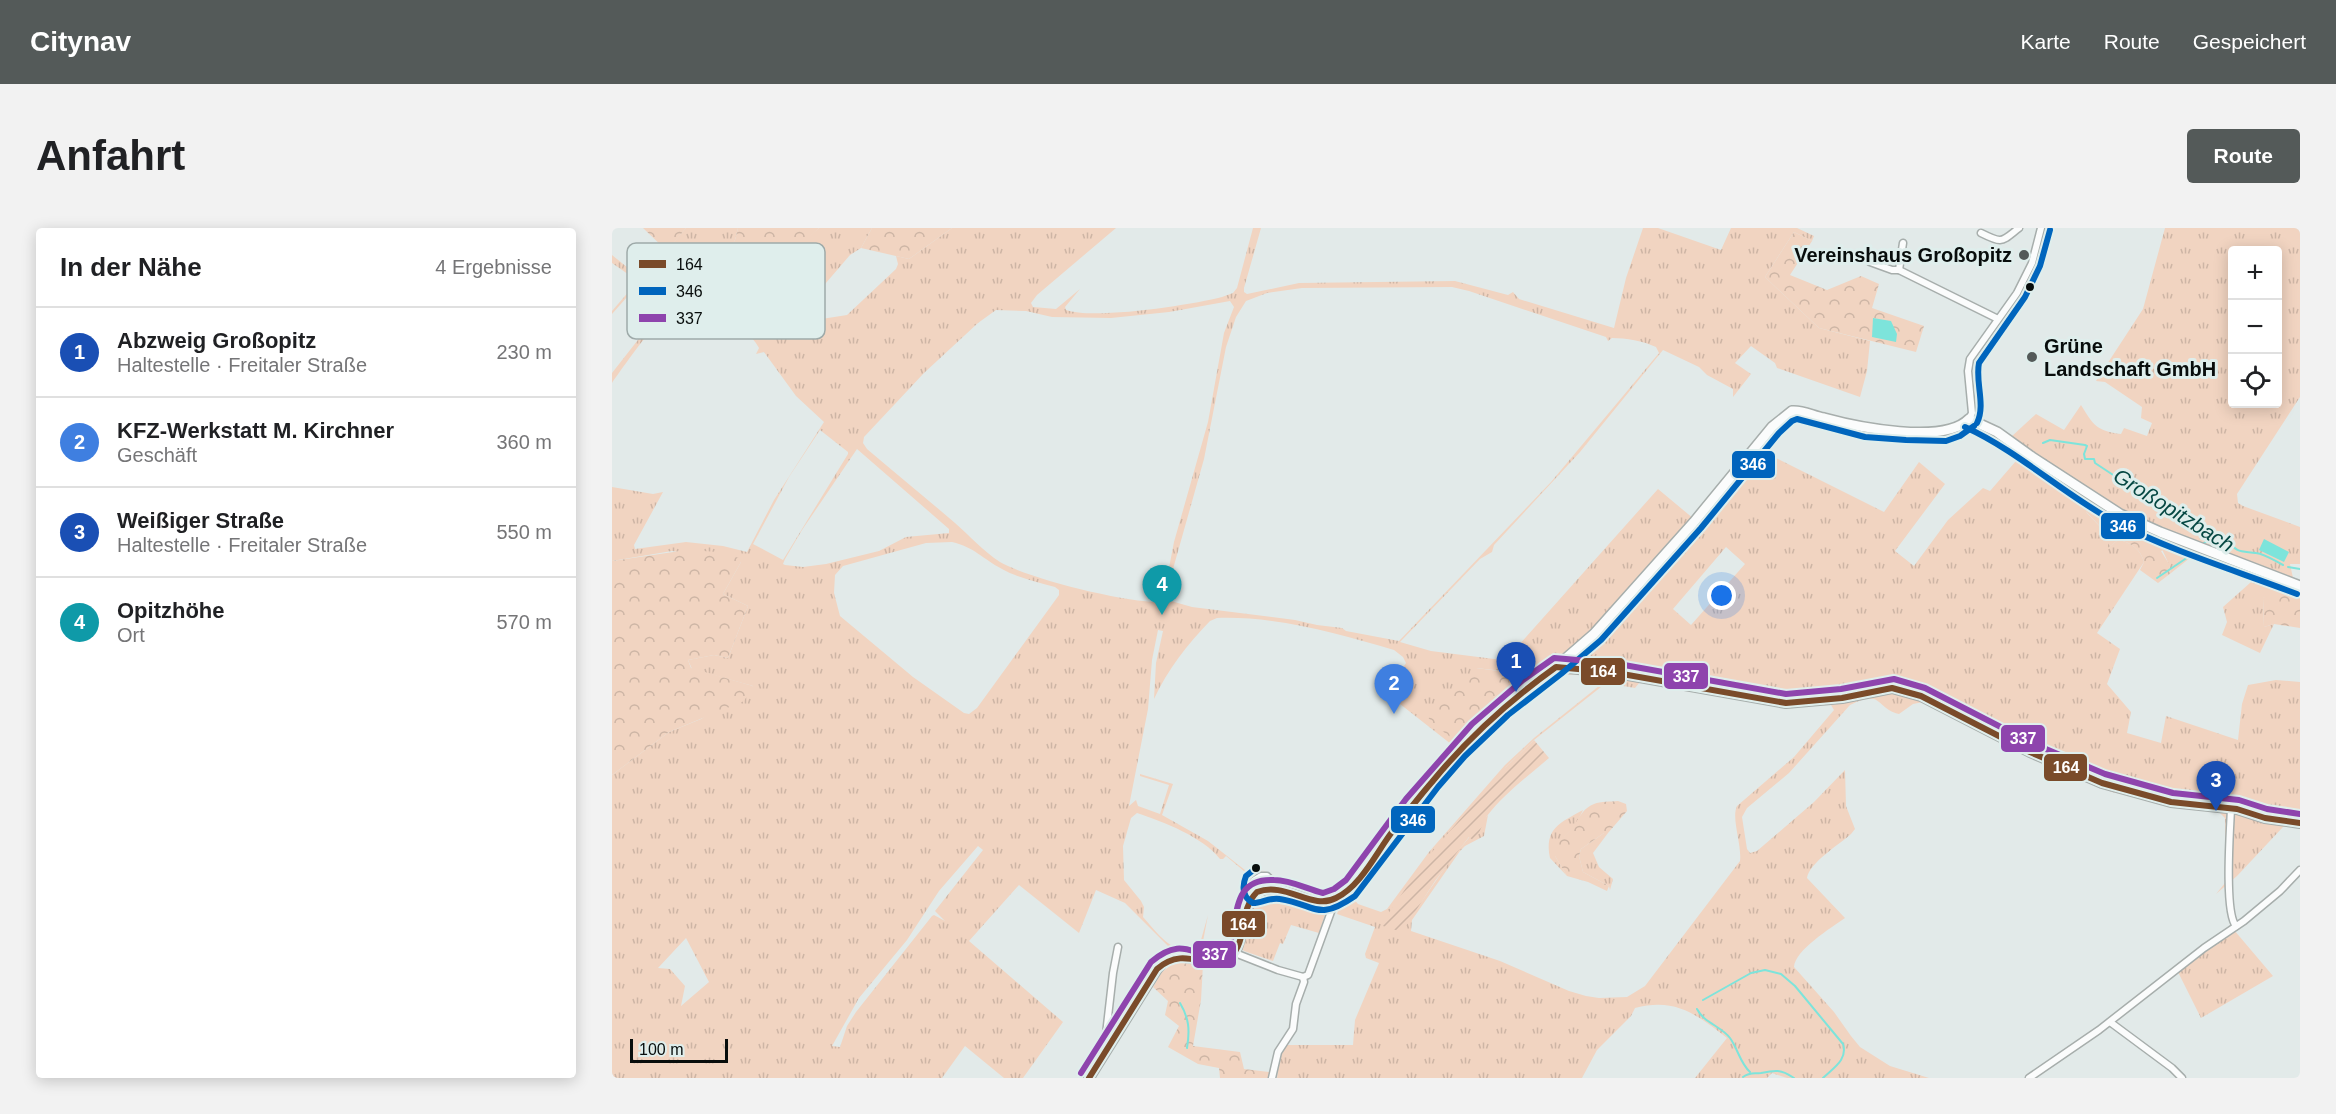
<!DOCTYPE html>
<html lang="de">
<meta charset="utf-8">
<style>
body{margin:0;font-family:Helvetica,sans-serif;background:#f2f2f2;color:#202124}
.controls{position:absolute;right:18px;top:18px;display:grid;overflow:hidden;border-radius:6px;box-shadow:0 3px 15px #0003}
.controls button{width:54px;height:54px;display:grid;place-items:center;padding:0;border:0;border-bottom:2px solid #e0e0e0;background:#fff;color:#202124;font:30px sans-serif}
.scale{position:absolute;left:18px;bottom:15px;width:98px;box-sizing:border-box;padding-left:6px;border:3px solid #080d0c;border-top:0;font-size:16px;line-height:21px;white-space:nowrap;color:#080d0c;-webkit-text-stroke:4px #dfeeec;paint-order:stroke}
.you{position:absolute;left:1110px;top:368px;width:21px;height:21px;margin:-15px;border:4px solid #fff;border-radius:50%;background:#1a73e8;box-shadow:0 0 0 9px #1a73e833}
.badge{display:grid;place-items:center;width:39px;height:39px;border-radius:50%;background:#545a59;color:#fff;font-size:20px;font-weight:700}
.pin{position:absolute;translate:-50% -50px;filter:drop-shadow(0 2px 3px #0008)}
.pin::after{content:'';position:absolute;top:32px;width:21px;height:18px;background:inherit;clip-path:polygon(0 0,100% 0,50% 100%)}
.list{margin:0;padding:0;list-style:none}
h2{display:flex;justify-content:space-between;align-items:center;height:78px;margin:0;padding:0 24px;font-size:26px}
h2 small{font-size:20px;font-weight:400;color:#757577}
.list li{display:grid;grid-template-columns:39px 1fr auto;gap:18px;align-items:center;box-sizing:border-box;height:90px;padding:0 24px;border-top:2px solid #e0e0e0}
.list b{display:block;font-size:22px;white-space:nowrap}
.list p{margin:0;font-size:20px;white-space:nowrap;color:#757577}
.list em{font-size:20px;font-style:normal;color:#757577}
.icon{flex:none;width:33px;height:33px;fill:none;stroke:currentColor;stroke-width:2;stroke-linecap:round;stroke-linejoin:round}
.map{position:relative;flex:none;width:1688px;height:850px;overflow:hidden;border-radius:6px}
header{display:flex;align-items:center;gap:36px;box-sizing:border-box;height:84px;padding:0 30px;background:#545a59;color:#fff}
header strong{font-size:28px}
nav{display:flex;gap:33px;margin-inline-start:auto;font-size:21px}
.intro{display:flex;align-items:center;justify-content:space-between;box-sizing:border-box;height:144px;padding:0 36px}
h1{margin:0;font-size:42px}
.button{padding:15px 27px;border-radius:6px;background:#545a59;color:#fff;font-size:21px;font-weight:700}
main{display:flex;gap:36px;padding:0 36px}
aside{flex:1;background:#fff;border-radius:6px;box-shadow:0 3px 15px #0003}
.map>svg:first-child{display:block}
.grass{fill:url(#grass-tufts);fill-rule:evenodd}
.forest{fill:url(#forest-crowns)}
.garden{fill:url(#garden-furrows)}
.water{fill:#7de4db}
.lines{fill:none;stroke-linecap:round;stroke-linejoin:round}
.stream{stroke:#7de4db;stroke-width:2}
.street-casing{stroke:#a7aeac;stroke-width:9}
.secondary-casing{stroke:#a7aeac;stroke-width:12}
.street{stroke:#fbfcfc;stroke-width:6}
.secondary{stroke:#fbfcfc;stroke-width:9}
.bus-1-casing{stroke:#dfeeec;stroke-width:10}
.bus-2-casing{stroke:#dfeeec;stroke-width:10}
.bus-3-casing{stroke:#dfeeec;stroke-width:10}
.bus-1{stroke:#7a4b2a;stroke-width:6}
.bus-2{stroke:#0065bd;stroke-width:6}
.bus-3{stroke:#8e44ad;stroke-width:6}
.poi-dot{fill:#545a59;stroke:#dfeeec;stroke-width:2}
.bus-dot{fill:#080d0c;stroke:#dfeeec;stroke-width:2}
.labels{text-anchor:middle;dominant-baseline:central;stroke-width:6;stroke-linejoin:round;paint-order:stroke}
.poi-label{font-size:20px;font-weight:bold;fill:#080d0c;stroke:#dfeeec;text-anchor:end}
.water-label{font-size:21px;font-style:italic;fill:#064843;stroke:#dfeeec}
.key{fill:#dfeeec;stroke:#9eaaa9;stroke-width:1.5}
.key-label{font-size:16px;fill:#080d0c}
.line-badge{stroke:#dfeeec;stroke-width:2}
.badge-label{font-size:16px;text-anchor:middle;font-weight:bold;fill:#fff}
</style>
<header>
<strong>Citynav</strong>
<nav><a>Karte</a><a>Route</a><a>Gespeichert</a></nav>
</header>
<div class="intro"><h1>Anfahrt</h1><a class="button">Route</a></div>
<main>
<aside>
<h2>In der Nähe<small>4 Ergebnisse</small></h2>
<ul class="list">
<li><span class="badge" style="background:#1a4fb4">1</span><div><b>Abzweig Großopitz</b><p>Haltestelle · Freitaler Straße</p></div><em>230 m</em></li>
<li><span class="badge" style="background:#3f7fe0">2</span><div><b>KFZ-Werkstatt M. Kirchner</b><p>Geschäft</p></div><em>360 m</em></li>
<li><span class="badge" style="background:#1a4fb4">3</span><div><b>Weißiger Straße</b><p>Haltestelle · Freitaler Straße</p></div><em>550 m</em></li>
<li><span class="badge" style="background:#0f9aa8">4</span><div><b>Opitzhöhe</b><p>Ort</p></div><em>570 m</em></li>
</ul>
</aside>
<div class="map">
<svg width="1688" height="850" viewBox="0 0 1688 850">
<defs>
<pattern id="grass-tufts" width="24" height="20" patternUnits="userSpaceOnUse" patternTransform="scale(1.5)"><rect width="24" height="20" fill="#f1d4c1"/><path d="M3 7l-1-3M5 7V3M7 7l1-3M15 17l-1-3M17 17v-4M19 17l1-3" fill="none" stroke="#cdb5a5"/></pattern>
<pattern id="forest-crowns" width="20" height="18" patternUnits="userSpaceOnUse" patternTransform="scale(1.5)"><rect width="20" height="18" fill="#f1d4c1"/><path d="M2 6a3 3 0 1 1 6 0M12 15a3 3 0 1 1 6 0" fill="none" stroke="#cdb5a5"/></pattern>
<pattern id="garden-furrows" width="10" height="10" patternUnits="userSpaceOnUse" patternTransform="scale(1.5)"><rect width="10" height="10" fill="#f1d4c1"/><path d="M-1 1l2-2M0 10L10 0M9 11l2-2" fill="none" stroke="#cdb5a5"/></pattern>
</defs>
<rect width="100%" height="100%" fill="#e2eae9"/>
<g class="grass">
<path d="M74,0H126L123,12L107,39L196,9L207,0H260L249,20L238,27L183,91L184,95L235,87L284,41L286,36L284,28L297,31L340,0H504L425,67L419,75L421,79L444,81L468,61L453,79L454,82C482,92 579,77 610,69L621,65L625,60L641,0H649L632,60V64L635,66L687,55L843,53L896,67L901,64L907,71L1002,100L1014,50L1031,0H1046L1109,22L1119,0H1185L1202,8L1200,13L1182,4L1153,49L1207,100L1258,113L1255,143L1248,169L1165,140L1163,135L1139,118L1123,135L1139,146L1121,169V161L1095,147L1087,139L1051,122L968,224L882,317L880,324L868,331L788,414L819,423L890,432L898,427L1046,261L1088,296L1117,261L1116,257L1146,221L1272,284L1307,234L1333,256L1283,323L1302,338L1336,292L1371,260L1378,263L1410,226L1399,209L1424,186L1452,202L1469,177C1481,197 1485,203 1509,206L1512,200L1535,208L1540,195L1529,190L1530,179L1493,154L1484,153L1531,81L1553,0H1688V169L1625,266L1626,275L1631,278L1688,299V336H1678L1681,350L1688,353V361L1651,370L1652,399L1662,396L1648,425L1610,407L1615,394L1611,379L1648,346L1588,322L1559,345C1557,332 1548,320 1544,307L1456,265L1471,278L1475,285L1496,307L1497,319L1506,312C1519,314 1529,322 1532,334L1485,405L1508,421L1495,456L1519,484L1515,505L1549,515L1554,488L1626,512L1630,476L1636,457L1664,452L1688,454V598L1671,599L1625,648L1604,666L1613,655L1614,645L1613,590L1607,584L1560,577L1500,564L1417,528L1311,474L1301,476L1287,486C1264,481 1271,460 1238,477L1177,545L1135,580L1130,589L1135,621L1138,625L1145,623L1202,574L1233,542L1234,578L1243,601L1239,606C1228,616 1197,635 1195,650L1233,690C1219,700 1183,722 1182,739L1222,784L1239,808L1248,819L1278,838L1317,850H1175L1160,845L1155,850H1083L1115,810C1085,787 1064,769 1023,780L1019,788L985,822L970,850H665L668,827L674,817H741L743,792L767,735L754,730L753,726L763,699L725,686L729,675L737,669L732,663L720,670H708L666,658L656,644L650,643L639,649L614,628L611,631H608C591,609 552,594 525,585L519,590L511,618L512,652L529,673L532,679L531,689C545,704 563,732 587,719L596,687L589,724L561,723L513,675L484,662L467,705L407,657L357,713L451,794L411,850H392L353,818L330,850H0V547L57,504L89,491L141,458L80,441L76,432L102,427L116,430L136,378L111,366L129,334L60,323L0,333V259L41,266L51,264L22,317L23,321L74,314L111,318L135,324L162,272L212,194L184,168L152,124L144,126L147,120C140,106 122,95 109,87C98,81 82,72 70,75C51,81 12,138 0,155V145L58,71L23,60L0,86V83L25,54L23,51L0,35V27C12,36 22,49 37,43ZM1620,22H1666V176H1620ZM840,59L857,63L994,109L996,113L1000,110C1014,110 1031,113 1044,119L1047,125L939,254L787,413L734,403L730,400L705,397L683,392L580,379L559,373L558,362L561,341L592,231L614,119L624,89L634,73L655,65L690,60ZM618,73L622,79L612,105L596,194L562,314L551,371L547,374C512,374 418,351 388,334C371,323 358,308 343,295C314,270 284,246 255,221L251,215L252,209L312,145L366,95L384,82L414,83L440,89L499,90L557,84ZM208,202L236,224V226L171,332L141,316L177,249ZM245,221L337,301V305L294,309L267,323L214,336L191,339L173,337L171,336L173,331L190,302ZM340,314C362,319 371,331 390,341C406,350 426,354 443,359L447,362V367L365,480L357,486L352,485L301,449L228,388L222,365L223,347L231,338L314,315ZM1114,319L1133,336L1079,397L1061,381ZM605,390C665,388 725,405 782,422L791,429L794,435L774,465L844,520L791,583L786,578L785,588C773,603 736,662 720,666C707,669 683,660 671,654C656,646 656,638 638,646L596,613L550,587L561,556L528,546V548L557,557L548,586L526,578L524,572L517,578L536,481L540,432L546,402L551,403L544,435L542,471C556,441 575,417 598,393ZM864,440L917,446V447L898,461ZM963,446L994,449L992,454L922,510L893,537L817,624L775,681L769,684L746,676L741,670L742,666C783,608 890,451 963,446ZM1028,454H1033L1170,478L1219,477L1222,482L1182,529L1125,578C1119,590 1130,616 1128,633L1033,758L1015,769L987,770L974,768L957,763L888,733L799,703L800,692L848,623L853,618L872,608L876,587L839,631L807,677L894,539L922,512L994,455L1023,460ZM366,618L371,622L323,683L333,693L322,687L320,688L244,784L235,798L228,819L220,818L247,770L295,712L327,663ZM74,710L97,754L69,778L73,758L58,741L46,740Z"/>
<path d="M971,582C965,595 959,606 946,613L943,628L955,648L938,630C932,600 948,595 971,582Z"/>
<polygon points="992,605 996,605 981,625 987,639 1001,651 998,662 997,658 971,644 967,628 969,621"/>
<path d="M664,665L685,670L711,680L714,683L707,705L679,697L671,716L668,715L661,733L632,723L628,719C634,697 635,668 664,665Z"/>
<polygon points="1622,702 1661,748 1589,790 1566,744"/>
</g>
<g class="forest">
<polygon points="31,0 74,0 55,23"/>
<polygon points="126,0 207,0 119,81 88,66 123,12"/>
<polygon points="260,0 340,0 297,31 249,20"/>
<polygon points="1182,4 1200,13 1178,47 1215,62 1249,48 1267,56 1260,80 1312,98 1304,124 1207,100 1153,49"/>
<path d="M1451,259H1459L1506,289L1562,314L1557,320L1549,323L1557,336L1559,345L1546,355L1528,342L1532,334C1529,322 1519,314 1506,312L1496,320V307Z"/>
<polygon points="75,322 107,324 127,330 129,334 111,366 136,378 116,430 102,427 76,432 79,440 141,458 132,473 57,504 0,547 0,333"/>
<polygon points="1679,358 1688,361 1688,400 1662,396 1652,399 1651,370 1660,364"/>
<polygon points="864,440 917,447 898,461 898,464 844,513 822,497 815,488"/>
<path d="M1006,573L1014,576L1015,583L996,605H992L969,621L967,628L971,644L997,658L995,663L976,654L955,648L943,628L940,614C965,608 963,583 982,576C989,573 998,574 1006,573Z"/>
<polygon points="563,734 591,736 589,772 581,818 628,824 632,841 657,844 657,850 608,850 607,840 586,836 556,819 567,798 553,787 556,773 541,759 550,744"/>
</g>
<path class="garden" d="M922,512L937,530C916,548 892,566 875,588C870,596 868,605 862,613L857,609L823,653L790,704L771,698L769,696L814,631L837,604L894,539Z"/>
<g class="water">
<polygon points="1261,90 1279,93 1285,106 1284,114 1260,109"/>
<polygon points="1652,311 1677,324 1672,334 1647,322"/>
</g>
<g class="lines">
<g class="stream">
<path d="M1431,215L1438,212L1473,217L1475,218L1472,226L1473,231H1482L1483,235L1545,276L1593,304L1617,312C1623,326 1632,323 1644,325C1653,326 1663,333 1671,337"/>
<polyline points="1592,315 1608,308"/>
<polyline points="1676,339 1688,341"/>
<polyline points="1545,350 1585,323"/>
<polyline points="762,620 768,613"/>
<polyline points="667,654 708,668 724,666"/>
<path d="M1091,772L1139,745L1153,742L1169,746L1183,758L1231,816C1236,832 1221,840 1211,850"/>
<path d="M568,775C577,790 578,802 575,820"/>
<path d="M1085,781C1092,795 1109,798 1118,810C1126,821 1128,835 1138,844"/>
<path d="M1131,849C1138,844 1142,846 1149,845C1163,842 1169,841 1182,850"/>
</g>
<g class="street-casing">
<g id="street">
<path d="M1369,5C1391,16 1389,14 1407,0"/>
<polyline points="1258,34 1280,42 1287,42 1386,91"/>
<polyline points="1287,42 1291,15"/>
<polyline points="1357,191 1360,185 1356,143 1358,131 1405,65 1420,35 1429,0"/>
<path d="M1619,581C1618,603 1612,684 1624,698"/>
<polyline points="643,666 640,660 641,653 649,648 655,648 660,653 661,660"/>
<polyline points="623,725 666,742 691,749"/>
<polyline points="691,749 696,747 720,681 719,674"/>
<polyline points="1498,794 1560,840 1570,850"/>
<polyline points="498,816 493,815 501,745 506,719"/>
<polyline points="660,850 666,824 681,801 684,776 692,754 691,749"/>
<polyline points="1417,850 1487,802 1592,720 1632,693 1668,663 1688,642"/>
</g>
</g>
<g class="secondary-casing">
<g id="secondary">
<polyline points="944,439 999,444 1174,475 1230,470 1280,460 1309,468 1418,524 1490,555 1559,574 1625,581 1653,590 1688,595"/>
<path d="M477,850L545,741C549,737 553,731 559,729C578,724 607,746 622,726C629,716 633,686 638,672C666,643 688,680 717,674C725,672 731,666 737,661L819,553L846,522L890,480L944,439L982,406L1082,294L1160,199L1180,183C1191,182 1201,188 1212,190C1245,199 1332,217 1357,191L1385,204L1420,229L1508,286L1548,304L1688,358"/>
</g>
</g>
<use href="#street" class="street"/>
<use href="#secondary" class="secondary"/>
<g class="bus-1-casing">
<path id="bus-1" d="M477,850L545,741C576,714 598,749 619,728C636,712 626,683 645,664C674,653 700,683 724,670C749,658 764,625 780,604C793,587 806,570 820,554C856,510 898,472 944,439L999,444L1174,475L1230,470L1280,460L1309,468L1418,524L1490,555L1559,574L1625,581L1653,590L1688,595"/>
</g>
<g class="bus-2-casing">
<g id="bus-2">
<path d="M1365,195C1374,177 1363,154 1367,135L1413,69L1428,38L1438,2"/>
<path d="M1353,199C1408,224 1452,267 1505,295C1562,324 1625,343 1685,366"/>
<path d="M644,640L634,648C630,658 630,669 641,675C650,675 658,669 668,671C705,677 705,694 743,668L826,559L853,528L896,487L949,446L989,412L1089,300L1167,205L1180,193L1185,191L1253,209L1294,212L1334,213L1348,208L1362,198"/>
</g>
</g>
<g class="bus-3-casing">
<path id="bus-3" d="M469,845L539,734C574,704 584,735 608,725C634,714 608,649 662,652C679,652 695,661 711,665L722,661L734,652L794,571L860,496L911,452L942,430L1001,435L1174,466L1229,461L1282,451L1313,460L1422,516L1493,546L1561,565L1627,572L1655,581L1688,586"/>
</g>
<use href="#bus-1" class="bus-1"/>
<use href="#bus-2" class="bus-2"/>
<use href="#bus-3" class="bus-3"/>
</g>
<g class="poi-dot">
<circle cx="1412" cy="27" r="6"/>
<circle cx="1420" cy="129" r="6"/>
</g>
<g class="bus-dot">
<circle cx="1418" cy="59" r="5"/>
<circle cx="644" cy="640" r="5"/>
</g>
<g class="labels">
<g class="poi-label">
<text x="1400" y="27">Vereinshaus Großopitz</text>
<text x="1432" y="118" text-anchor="start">Grüne<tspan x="1432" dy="23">Landschaft GmbH</tspan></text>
</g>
<g class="water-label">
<text transform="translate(1562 282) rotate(32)">Großopitzbach</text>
</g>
</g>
<rect x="15" y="15" width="198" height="96" rx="9" class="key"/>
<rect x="27" y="32" width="27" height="8" fill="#7a4b2a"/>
<rect x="27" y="59" width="27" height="8" fill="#0065bd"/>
<rect x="27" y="86" width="27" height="8" fill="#8e44ad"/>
<g class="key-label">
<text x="64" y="42">164</text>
<text x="64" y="69">346</text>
<text x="64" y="96">337</text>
</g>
<g class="line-badge">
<rect x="1119" y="222" width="45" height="29" rx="6" fill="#0065bd"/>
<rect x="1488" y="284" width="46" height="28" rx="6" fill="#0065bd"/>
<rect x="968" y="429" width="46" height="29" rx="6" fill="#7a4b2a"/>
<rect x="1051" y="434" width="46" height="28" rx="6" fill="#8e44ad"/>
<rect x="1388" y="496" width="46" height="29" rx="6" fill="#8e44ad"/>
<rect x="1431" y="525" width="45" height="29" rx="6" fill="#7a4b2a"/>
<rect x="778" y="577" width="46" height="29" rx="6" fill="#0065bd"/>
<rect x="609" y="682" width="45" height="28" rx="6" fill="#7a4b2a"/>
<rect x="580" y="712" width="45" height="29" rx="6" fill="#8e44ad"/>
</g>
<g class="badge-label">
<text x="1141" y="242">346</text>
<text x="1511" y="304">346</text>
<text x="991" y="449">164</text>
<text x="1074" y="454">337</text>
<text x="1411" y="516">337</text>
<text x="1454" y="545">164</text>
<text x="801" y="598">346</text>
<text x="631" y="702">164</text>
<text x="603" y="732">337</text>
</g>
</svg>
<div class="controls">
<button>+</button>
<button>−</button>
<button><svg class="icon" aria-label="locate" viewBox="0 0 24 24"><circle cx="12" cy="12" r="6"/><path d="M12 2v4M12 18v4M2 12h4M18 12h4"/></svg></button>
</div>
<div class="scale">100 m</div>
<div class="you"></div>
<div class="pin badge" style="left:904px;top:464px;background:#1a4fb4">1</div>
<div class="pin badge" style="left:782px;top:486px;background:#3f7fe0">2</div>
<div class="pin badge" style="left:1604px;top:583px;background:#1a4fb4">3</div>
<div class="pin badge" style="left:550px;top:387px;background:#0f9aa8">4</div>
</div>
</main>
